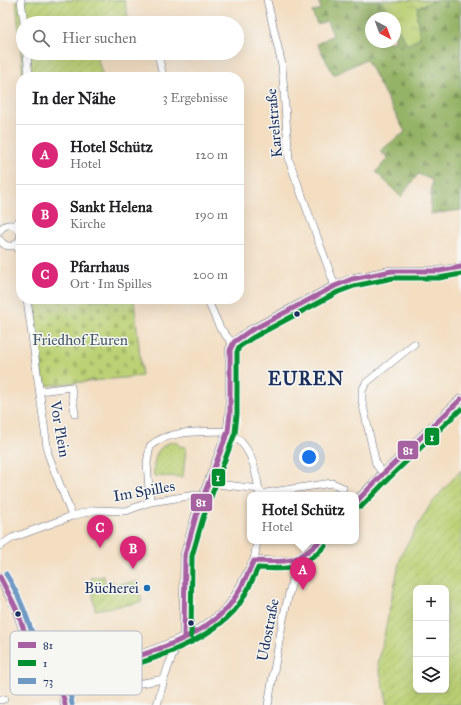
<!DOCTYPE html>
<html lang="de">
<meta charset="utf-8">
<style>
body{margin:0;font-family:"IM FELL Great Primer",serif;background:#f6f6f6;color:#202124}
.controls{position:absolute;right:12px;bottom:12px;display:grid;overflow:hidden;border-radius:8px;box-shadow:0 4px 16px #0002}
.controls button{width:36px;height:36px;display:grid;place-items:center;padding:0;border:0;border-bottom:1px solid #e0e0e0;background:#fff;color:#202124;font:20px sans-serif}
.compass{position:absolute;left:365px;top:12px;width:36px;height:36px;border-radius:50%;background:#fff;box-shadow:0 4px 16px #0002;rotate:139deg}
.you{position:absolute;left:309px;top:457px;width:14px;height:14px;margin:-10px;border:3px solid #fff;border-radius:50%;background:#1a73e8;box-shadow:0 0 0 6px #1a73e833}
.badge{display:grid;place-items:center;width:26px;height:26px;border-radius:50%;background:#db2777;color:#fff;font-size:13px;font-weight:700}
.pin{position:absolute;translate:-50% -33px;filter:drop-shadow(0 1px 2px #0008)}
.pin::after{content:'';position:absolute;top:21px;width:14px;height:12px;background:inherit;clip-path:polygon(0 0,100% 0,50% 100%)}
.popup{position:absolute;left:247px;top:492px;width:112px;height:52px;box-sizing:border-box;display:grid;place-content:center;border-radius:8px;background:#fff;filter:drop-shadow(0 1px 3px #0005);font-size:13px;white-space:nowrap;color:#757577}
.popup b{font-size:15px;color:#202124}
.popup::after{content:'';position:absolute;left:50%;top:100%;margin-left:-8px;border:8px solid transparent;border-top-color:#fff}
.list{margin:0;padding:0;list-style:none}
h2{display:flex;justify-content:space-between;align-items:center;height:52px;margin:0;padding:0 16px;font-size:17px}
h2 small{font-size:13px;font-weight:400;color:#757577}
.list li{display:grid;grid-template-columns:26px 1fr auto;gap:12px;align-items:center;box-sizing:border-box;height:60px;padding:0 16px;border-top:1px solid #e0e0e0}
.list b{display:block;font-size:15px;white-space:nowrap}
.list p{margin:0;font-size:13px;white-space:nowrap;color:#757577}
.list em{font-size:13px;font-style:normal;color:#757577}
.icon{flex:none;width:22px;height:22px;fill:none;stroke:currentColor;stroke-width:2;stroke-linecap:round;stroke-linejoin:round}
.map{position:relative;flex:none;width:461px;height:705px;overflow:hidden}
.search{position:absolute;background:#fff;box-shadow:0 4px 16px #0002;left:16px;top:16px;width:228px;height:44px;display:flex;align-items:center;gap:10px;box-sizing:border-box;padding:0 14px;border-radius:22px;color:#757577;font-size:15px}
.panel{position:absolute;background:#fff;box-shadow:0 4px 16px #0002;left:16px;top:72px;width:228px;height:232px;border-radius:16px}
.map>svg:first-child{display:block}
.grass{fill:url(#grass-tufts);stroke:#6c8069}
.forest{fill:url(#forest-firs);stroke:#587162}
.cemetery{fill:url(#cemetery-stones);stroke:#6c8069}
.park{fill:url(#park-dots);stroke:#6c8069}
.garden{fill:url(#garden-furrows);stroke:#6c8069;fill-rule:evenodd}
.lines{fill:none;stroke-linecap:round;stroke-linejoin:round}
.minor-casing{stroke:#676c81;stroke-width:8}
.tertiary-casing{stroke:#676c81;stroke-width:10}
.minor{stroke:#fff;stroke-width:7}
.tertiary{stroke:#fff;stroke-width:9}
.bus-1-casing{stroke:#f6f6f2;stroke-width:8}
.bus-2-casing{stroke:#f6f6f2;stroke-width:8}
.bus-3-casing{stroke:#f6f6f2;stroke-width:8}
.bus-1{stroke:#a661a1;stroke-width:5}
.bus-2{stroke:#008f30;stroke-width:5}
.bus-3{stroke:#7099c3;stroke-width:5}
.bus-dot{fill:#1b2f5e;stroke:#f6f6f2;stroke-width:1.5}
.poi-dot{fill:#1f6fb2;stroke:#f6f6f2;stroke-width:1.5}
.labels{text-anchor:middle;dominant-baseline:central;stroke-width:3;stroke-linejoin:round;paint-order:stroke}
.street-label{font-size:15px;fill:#1b2f5e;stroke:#f6f6f2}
.park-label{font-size:15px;fill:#435864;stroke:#f6f6f2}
.poi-label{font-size:15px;fill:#1b2f5e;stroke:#f6f6f2;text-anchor:end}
.district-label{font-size:19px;font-weight:bold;letter-spacing:1px;fill:#1b2f5e;stroke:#f6f6f2}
.key{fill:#f6f6f2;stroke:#b4bac6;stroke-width:1}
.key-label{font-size:11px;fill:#1b2f5e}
.line-badge{stroke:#f6f6f2;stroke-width:1.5}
.badge-label{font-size:11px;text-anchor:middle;font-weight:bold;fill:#fff}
</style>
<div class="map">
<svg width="461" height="705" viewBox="0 0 461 705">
<defs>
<pattern id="grass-tufts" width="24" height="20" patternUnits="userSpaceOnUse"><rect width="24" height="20" fill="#bcd174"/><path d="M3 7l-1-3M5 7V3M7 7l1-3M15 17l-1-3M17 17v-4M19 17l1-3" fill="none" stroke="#a1b467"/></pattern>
<pattern id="forest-firs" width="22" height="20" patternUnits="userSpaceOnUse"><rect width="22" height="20" fill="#95b366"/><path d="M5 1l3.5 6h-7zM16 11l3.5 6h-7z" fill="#799257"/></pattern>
<pattern id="cemetery-stones" width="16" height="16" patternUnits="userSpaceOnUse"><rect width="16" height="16" fill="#bcd174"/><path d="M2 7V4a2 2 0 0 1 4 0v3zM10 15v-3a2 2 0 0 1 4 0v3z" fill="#a1b467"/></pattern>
<pattern id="park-dots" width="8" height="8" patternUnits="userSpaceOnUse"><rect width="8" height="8" fill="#bcd174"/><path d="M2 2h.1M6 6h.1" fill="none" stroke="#a1b467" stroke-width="1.8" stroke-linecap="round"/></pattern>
<pattern id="garden-furrows" width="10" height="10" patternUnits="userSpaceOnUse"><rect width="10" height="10" fill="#bcd174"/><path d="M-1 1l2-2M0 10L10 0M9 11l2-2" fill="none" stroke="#a1b467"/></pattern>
</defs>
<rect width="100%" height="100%" fill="#f6f6f2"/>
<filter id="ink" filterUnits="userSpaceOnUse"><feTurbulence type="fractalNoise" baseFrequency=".025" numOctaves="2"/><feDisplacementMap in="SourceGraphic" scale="8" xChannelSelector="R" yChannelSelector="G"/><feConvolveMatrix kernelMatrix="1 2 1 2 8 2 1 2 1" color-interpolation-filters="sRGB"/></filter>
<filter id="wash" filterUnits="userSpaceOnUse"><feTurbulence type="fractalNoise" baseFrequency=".012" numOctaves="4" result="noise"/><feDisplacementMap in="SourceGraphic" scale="16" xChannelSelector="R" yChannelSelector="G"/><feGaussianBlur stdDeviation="0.9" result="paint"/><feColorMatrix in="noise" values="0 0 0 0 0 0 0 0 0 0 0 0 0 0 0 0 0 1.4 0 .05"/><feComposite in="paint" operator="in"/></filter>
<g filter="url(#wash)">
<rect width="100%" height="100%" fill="#f3dec2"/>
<polygon class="grass" points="377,0 436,0 417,16 420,38 407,45 395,23 395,18 393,18 387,8"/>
<path class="forest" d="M318,0H377C385,3 388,10 393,18H371V42H395V23L407,45L420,38L417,16L418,7L436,0H460L461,4V210L430,214L432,180L418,174L401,197L376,172L388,158L380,151L405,132L366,59L334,75L317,44L333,35L327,21L317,24L312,12L321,9Z"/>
<polygon class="cemetery" points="34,299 134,299 142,376 43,386"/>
<path class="park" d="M176,441L179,446L186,447L183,477L154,476C153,459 156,444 176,441Z"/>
<g class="garden">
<polygon points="16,0 124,0 129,20 118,23 23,23 23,53 96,53 103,77 23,77"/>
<path d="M461,470V705H388L378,664L401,555L430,505ZM416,588H446V690H416Z"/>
<polygon points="104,576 105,583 112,581 115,585 122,583 124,585 124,584 132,582 133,583 134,582 137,581 142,602 95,610 91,578"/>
</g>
</g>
<g filter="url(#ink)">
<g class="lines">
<g class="minor-casing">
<g id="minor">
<polyline points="21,0 24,23"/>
<polyline points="267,0 282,65 289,160 335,286"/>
<polyline points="27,53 29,77"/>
<polyline points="158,53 163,77"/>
<polyline points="15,225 21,219"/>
<path d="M0,230C7,221 18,224 21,235C19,247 7,250 0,240"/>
<polyline points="16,245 21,254"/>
<polyline points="27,299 48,454 72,516"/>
<polyline points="207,299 220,328 233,344"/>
<polyline points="40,391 71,387 75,414"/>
<polyline points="383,474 376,464 362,401 362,391 366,383 414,344"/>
<polyline points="209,483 259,489"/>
<polyline points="259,494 332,483 343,488"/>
<path d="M150,502L147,463L150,446C169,429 205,432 228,431C253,447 255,468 260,495"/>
<polyline points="0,546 12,538 72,516 95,510 126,511 150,502 196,495 203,497"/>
<polyline points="254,561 257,541"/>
<path d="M99,668C101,675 105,683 112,685C122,688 152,681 164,679"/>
<polyline points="0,700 4,699"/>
<path d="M157,705C163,684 169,655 183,639"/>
<polyline points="268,705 283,619 294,572 295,560"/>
</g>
</g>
<g class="tertiary-casing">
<g id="tertiary">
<polyline points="356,502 383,474 461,399"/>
<path d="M0,577C6,588 13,601 18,613C24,631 29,649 41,664C54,681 63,680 65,705"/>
<polyline points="184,637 185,555 196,516 228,431 230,414 230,350 234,342 248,332 335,286 352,279 392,271 439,271 454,269 461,267"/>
<path d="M59,683C76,671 96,669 116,663C149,653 206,633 229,606C239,593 246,576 254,561C265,561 285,564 295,560C305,556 313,548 320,541"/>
</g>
</g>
<use href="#minor" class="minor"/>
<use href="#tertiary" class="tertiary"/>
<g class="bus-1-casing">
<g id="bus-1">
<polyline points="356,502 383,474 461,399"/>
<path d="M0,577C6,589 13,601 18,613C23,626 26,639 32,651C44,673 61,677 65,705"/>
<polyline points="184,637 185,555 196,516 228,431 230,414 230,350 234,342 248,332 335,286 352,279 392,271 439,271 461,267"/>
<path d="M59,683C77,672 96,669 116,663C153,652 203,636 229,606C240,593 246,576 254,561C286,562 295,565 320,541"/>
</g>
</g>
<g class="bus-2-casing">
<g id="bus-2">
<polyline points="361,507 388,479 461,409"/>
<polyline points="191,637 192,556 203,518 235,433 237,414 237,352 239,347 252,338 338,292 354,286 393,278 439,278 461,274"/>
<path d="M63,689C80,678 99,675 117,670C156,659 207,641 234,611C245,599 251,582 258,568C291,570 301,570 325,546"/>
</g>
</g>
<g class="bus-3-casing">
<path id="bus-3" d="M6,574C13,585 19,597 24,610C29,622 32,635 38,647C51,671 68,673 72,704"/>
</g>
<use href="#bus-1" class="bus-1"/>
<use href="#bus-2" class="bus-2"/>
<use href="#bus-3" class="bus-3"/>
</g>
</g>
<g class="bus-dot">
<circle cx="297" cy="314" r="3.5"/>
<circle cx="18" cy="614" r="3.5"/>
<circle cx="191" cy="623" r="3.5"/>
</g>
<circle class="poi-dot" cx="147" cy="588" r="4"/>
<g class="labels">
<g class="street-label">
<text transform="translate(274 123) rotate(-95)">Karelstraße</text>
<text transform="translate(60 429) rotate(80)">Vor Plein</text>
<text transform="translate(144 491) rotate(-10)">Im Spilles</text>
<text transform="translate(268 630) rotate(-79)">Udostraße</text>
</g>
<g class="park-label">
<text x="80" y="340">Friedhof Euren</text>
</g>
<g class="poi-label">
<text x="139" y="588">Bücherei</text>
</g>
<g class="district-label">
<text x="306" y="378">EUREN</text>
</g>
</g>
<rect x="10" y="631" width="132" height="64" rx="6" class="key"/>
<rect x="18" y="642" width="18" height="6" fill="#a661a1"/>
<rect x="18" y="660" width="18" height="6" fill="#008f30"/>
<rect x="18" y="678" width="18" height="6" fill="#7099c3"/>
<g class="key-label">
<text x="43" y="649">81</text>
<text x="43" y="667">1</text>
<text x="43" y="685">73</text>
</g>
<g class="line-badge">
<rect x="424" y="427" width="16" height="19" rx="4" fill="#008f30"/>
<rect x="397" y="440" width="22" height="20" rx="4" fill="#a661a1"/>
<rect x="211" y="468" width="15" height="19" rx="4" fill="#008f30"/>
<rect x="190" y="493" width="23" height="19" rx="4" fill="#a661a1"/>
</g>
<g class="badge-label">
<text x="432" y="441">1</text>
<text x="408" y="454">81</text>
<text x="218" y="481">1</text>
<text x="201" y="506">81</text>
</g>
</svg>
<div class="controls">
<button>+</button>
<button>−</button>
<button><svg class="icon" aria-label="layers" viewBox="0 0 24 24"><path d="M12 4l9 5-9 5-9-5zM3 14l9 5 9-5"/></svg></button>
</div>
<svg class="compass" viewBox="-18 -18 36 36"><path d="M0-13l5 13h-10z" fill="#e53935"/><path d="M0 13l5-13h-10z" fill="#757577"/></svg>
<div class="you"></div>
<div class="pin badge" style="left:303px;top:590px">A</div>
<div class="popup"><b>Hotel Schütz</b>Hotel</div>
<div class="pin badge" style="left:133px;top:569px">B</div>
<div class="pin badge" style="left:100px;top:548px">C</div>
<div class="search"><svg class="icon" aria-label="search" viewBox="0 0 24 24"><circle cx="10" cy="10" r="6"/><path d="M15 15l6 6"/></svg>Hier suchen</div>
<section class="panel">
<h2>In der Nähe<small>3 Ergebnisse</small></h2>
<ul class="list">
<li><span class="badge">A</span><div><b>Hotel Schütz</b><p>Hotel</p></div><em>120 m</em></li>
<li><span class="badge">B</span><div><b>Sankt Helena</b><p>Kirche</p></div><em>190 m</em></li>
<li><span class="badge">C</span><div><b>Pfarrhaus</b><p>Ort · Im Spilles</p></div><em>200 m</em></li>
</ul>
</section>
</div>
